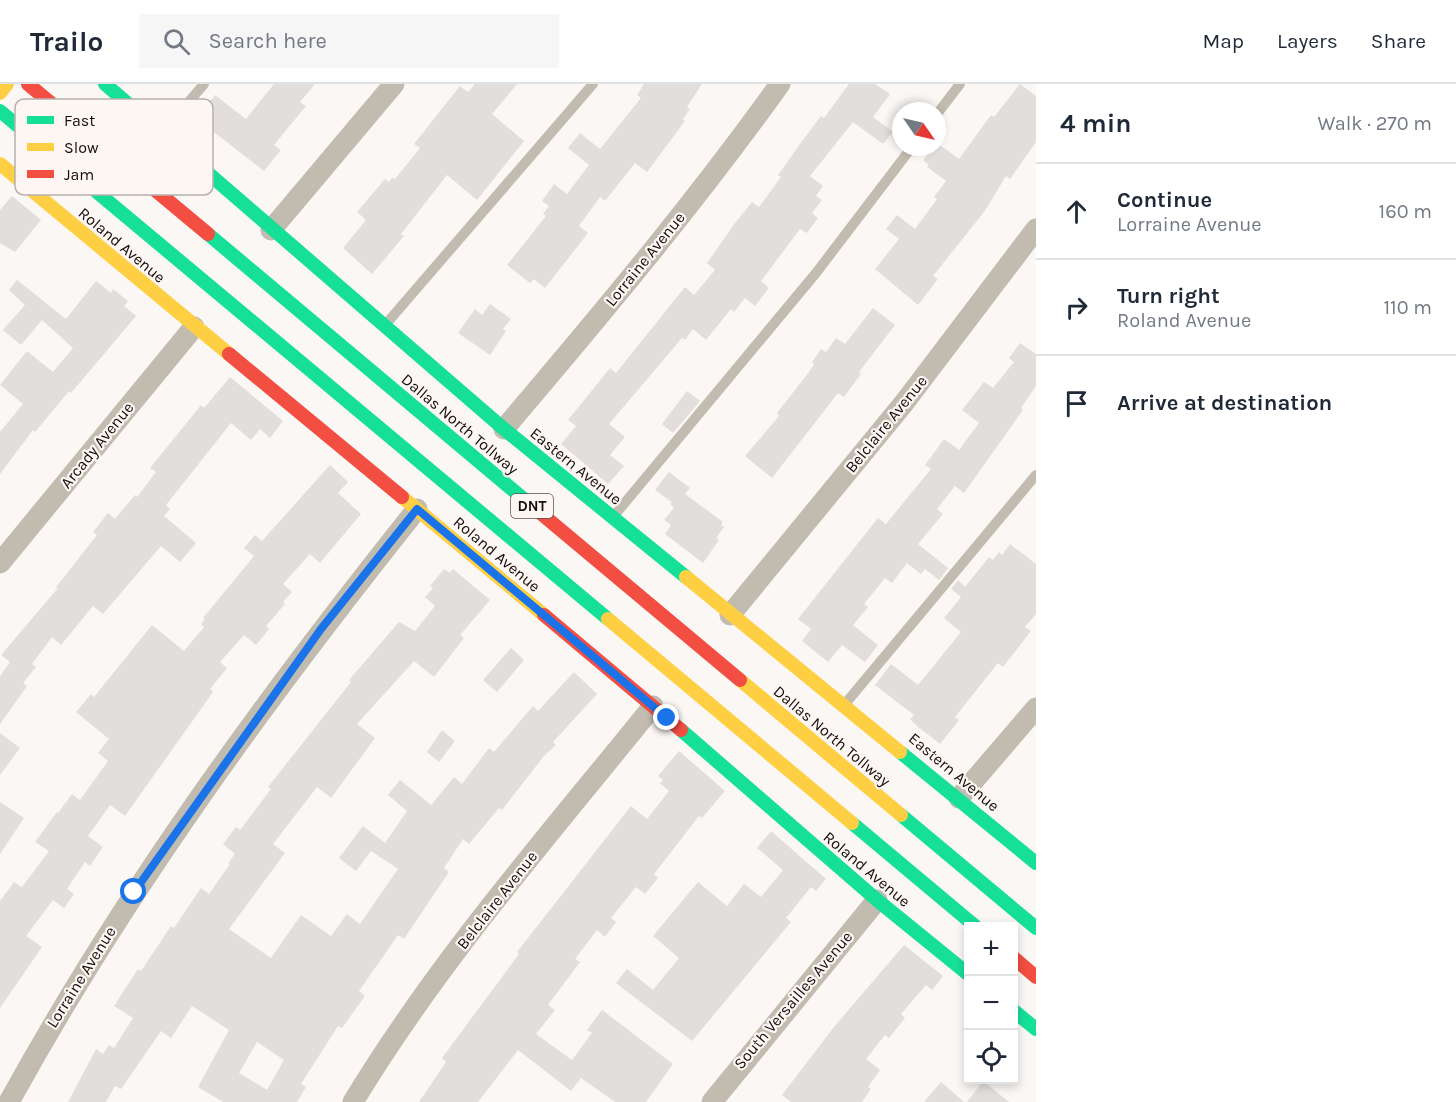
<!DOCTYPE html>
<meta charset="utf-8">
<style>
body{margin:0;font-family:Karla,sans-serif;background:#f6f6f7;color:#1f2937}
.controls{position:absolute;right:18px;bottom:18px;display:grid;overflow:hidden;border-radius:0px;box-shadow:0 3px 9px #0003}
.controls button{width:54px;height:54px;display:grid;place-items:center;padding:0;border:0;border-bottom:2px solid #e0e1e3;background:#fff;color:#1f2937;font:30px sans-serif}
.compass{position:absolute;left:892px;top:18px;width:54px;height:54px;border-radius:50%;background:#fff;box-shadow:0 3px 9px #0003;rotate:124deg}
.stop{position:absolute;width:18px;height:18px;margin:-14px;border:4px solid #1a73e8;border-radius:50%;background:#fff}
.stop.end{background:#1a73e8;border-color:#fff;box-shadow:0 2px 6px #0008}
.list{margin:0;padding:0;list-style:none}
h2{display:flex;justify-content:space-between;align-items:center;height:78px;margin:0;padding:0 24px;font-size:26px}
h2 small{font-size:20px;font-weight:400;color:#747a83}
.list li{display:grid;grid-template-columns:39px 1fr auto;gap:18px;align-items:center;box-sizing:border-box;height:96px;padding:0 24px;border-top:2px solid #e0e1e3}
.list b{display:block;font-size:22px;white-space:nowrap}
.list p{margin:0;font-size:20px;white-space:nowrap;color:#747a83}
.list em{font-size:20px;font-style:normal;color:#747a83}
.icon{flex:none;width:33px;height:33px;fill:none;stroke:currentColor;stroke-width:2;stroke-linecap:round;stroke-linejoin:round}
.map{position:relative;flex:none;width:1036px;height:1018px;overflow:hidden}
header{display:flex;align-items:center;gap:36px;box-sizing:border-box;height:84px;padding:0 30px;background:#fff;border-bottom:2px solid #e0e1e3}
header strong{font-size:28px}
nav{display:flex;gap:33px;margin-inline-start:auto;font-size:21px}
.search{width:420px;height:54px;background:#f6f6f7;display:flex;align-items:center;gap:15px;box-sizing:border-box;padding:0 21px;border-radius:0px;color:#747a83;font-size:22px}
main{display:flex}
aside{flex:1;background:#fff}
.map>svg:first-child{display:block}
.building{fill:#e2dedb;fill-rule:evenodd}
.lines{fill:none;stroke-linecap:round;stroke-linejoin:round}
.lane{stroke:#c1bcaf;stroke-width:10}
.street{stroke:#c1bcaf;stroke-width:21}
.fast{stroke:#16e098;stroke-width:14}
.slow{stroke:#ffcf43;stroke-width:14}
.jam{stroke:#f24e42;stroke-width:14}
.route{stroke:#1a73e8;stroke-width:8}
.labels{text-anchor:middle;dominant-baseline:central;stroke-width:4.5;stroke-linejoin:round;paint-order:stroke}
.shield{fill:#fdf6f3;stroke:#5a5451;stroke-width:1.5}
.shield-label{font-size:15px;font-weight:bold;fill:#140f0c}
.street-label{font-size:16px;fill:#140f0c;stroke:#fdf6f3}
.key{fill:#fdf6f3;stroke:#b7b1ae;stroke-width:1.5}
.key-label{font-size:16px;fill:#140f0c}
</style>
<header>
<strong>Trailo</strong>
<div class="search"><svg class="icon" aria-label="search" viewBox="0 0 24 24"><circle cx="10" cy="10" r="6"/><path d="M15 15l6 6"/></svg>Search here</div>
<nav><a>Map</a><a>Layers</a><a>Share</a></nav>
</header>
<main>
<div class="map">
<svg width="1036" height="1018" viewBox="0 0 1036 1018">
<rect width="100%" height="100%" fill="#fbf7f5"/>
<g class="building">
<polygon points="274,0 315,0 300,18 306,22 274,61 281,66 264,87 197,35 215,11 246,35"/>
<polygon points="475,0 517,0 492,30 524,57 477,116 447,91 401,150 404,152 372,190 343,164 366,136 357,128 385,95 389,98 392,94 395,95 420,64 414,60 460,2 468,8"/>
<polygon points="644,0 702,0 687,23 690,25 683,35 685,37 647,88 635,79 605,117 600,113 579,142 588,149 545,204 534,195 530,199 507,181 546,132 543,130 549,122 542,117 554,100 567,110 589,81 568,64 580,49 600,65 641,14 637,11"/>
<polygon points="849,0 875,0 890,10 873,33 893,48 883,60 853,38 810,92 823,102 816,112 822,116 812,129 818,134 807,149 800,145 761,197 769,204 755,222 745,214 734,228 731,225 706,256 693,245 685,256 682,254 609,340 625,353 610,371 624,382 608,400 561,360 576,342 568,336 610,284 616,289 685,203 694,211 715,186 707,179 735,139 752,118 759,123 781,93 778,91 800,60 821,32 824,34"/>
<polygon points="1020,0 1036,12 1036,58 1010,95 1006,92 984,128 933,192 938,195 918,221 875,185 899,155 886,145 897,131 915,145 937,115 934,113 946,97 927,83 929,81 923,76 933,63 937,63 937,59 959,75 991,31 994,33"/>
<polygon points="12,112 41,136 15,168 0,159 0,126"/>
<polygon points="17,196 66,235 96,197 111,209 113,205 128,217 124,222 136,232 71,309 69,307 35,348 33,346 0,390 0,348 23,320 0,301 27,267 53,288 73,264 42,236 21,261 3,246 25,221 9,206"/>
<polygon points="490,220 511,235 503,245 506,247 490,271 458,249 475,225 482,231"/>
<polygon points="873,224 895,241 859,288 861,290 844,313 838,309 772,394 745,372 779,332 777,329 809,288 814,280 812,278 821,265 826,268 836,254 845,260"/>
<polygon points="1020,259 1036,270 1036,302 1021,324 1023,326 964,409 955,402 937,425 943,430 918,460 948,484 939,496 925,485 921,490 907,479 892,499 885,494 864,520 868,523 853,541 878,561 865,578 842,561 828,578 802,557 811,545 798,535 878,434 886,440 931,385 925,381 944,355 959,366 979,339 962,326 984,298 993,304 1014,278 1009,274"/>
<polygon points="230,293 283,337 270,354 260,345 251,356 231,339 166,421 170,425 164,432 196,459 180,478 161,462 103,530 93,522 61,561 52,553 32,580 36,583 23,599 27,602 0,640 0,592 10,578 1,571 58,504 56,503 97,451 93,448 108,429 115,435 135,411 137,413 156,388 150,384 201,321 204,324"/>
<polygon points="687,307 700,317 673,349 662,340"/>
<polygon points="330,381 348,398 338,409 361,430 320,479 310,470 283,500 292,508 283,518 285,520 266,542 269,545 256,561 244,551 220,578 227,584 210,605 213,608 125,732 110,721 88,752 103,763 90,782 85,778 67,805 74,810 64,824 53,816 26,852 42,863 0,924 0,817 14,798 22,803 49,767 35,758 57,728 58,729 72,710 80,716 108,677 98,669 109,655 76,628 91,610 94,613 152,541 184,567 204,543 201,540 205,535 203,534 254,472 244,464 255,451 262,457"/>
<polygon points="669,388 690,404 685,410 723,438 721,441 724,443 716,454 719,456 703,479 665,450 671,441 664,436 674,424 670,420 672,418 655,406"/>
<polygon points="1010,460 1036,480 1036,530 1025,543 1031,547 1003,583 998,579 955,633 959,636 940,660 917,642 910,635 914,631 875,601 891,580 918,601 961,548 944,534 961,513 951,505 958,496 965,503 989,473 993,476 999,468 1002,471"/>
<path d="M444,485L450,489L453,485L490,516L460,551L464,554L434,593L414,577L357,640L375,654L331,714L317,703L273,760L285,769L229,845L271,874L301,831L331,852L347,830L360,840L398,785L371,767L356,787L339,774L363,742L385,759L407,727L388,711L400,696L431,721L454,693L462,700L489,664L494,668L533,622L538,627L574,588L597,610L553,658L556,661L544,672L502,726L499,724L469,760L463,755L444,784L449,788L404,855L398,851L359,907L365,912L342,944L338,942L301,1000L306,1003L297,1018H223L198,1003L229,946L192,922L171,954L161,947L121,1005L115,1002L106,1018H68L96,965L103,970L109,961L114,964L133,934L114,922L138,885L141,887L171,842L174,844L201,804L209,810L230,780L228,779L235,770L223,760L236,743L240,746L271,705L268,703L351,598L349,596L399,538L415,547L435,522L425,513L433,504L430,502ZM257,958L284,976L267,1006L239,989Z"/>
<polygon points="511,564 524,576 497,608 483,596"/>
<polygon points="442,646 455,657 439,678 427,668"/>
<polygon points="0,649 20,664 0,691"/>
<polygon points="679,667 725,707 702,734 699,732 654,790 658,794 645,810 636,803 611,834 616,838 605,853 597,846 575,875 580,878 548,921 555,926 536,950 572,976 592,949 587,946 602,926 673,980 646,1018 615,1018 581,994 571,1007 518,966 478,1018 419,1018 446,978 442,974 519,870 517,868 631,722 647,735 669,707 660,699 663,696 658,692"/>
<polygon points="0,718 24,734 0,770"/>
<polygon points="771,747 826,795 816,807 811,803 786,834 791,838 692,957 616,899 627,885 653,906 679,874 653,852 698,798 727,822 744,800 761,813 783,786 757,764"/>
<polygon points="904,861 943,892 932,906 926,901 901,930 905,934 889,954 885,951 866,975 880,986 868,1003 871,1005 862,1018 791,1018 782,1011 834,943"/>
<polygon points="983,997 1009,1018 967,1018"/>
<polygon points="941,998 964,1018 924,1018"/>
</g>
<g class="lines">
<g class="lane">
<polyline points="937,30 960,0"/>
<polyline points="163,48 204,0"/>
<polyline points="386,240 593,0"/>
<polyline points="613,433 816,189 912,63"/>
<polyline points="845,620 1036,391"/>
</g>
<g class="street">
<polyline points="271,146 394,0"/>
<path d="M504,345C599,233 694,120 780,0"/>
<polyline points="0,479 194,243"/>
<polyline points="730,531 904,319 1036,145"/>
<polyline points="959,714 1036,624"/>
<path d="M9,1018C125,807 267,613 417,425"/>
<path d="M353,1018C439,876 549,751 653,622"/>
<polyline points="712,1018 877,816"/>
</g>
<g class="fast">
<polyline points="105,0 504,345 686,493"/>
<polyline points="0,27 608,535"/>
<polyline points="208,150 538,427"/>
<polyline points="681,646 877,816 968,890"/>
<polyline points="900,668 1036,779"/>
<polyline points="901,731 1036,844"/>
<polyline points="852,739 975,842"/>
<polyline points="1014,927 1036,945"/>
</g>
<g class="slow">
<polyline points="0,9 7,0"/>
<polyline points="0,80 229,270"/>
<polyline points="402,413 544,531"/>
<polyline points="686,493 900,668"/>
<polyline points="608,535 852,739"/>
<polyline points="740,596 901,731"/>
</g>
<g class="jam">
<polyline points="28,0 208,150"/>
<polyline points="229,270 402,413"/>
<polyline points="538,427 740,596"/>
<polyline points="544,531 681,646"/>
<polyline points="1014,874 1036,893"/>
</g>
</g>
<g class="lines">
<polyline class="route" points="134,808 321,545 417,425 667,634"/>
</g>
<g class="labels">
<rect class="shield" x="511" y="410" width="42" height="24" rx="4.5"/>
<g class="shield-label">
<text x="532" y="422">DNT</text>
</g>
<g class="street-label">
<text transform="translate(122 161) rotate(40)">Roland Avenue</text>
<text transform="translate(645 175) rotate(-51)">Lorraine Avenue</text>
<text transform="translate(460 340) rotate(40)">Dallas North Tollway</text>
<text transform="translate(886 340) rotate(-51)">Belclaire Avenue</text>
<text transform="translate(97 361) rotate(-51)">Arcady Avenue</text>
<text transform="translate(576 382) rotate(39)">Eastern Avenue</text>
<text transform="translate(497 470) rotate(40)">Roland Avenue</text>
<text transform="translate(832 652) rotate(40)">Dallas North Tollway</text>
<text transform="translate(954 688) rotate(40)">Eastern Avenue</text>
<text transform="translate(867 785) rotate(40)">Roland Avenue</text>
<text transform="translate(497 816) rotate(-52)">Belclaire Avenue</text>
<text transform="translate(81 893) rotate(-58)">Lorraine Avenue</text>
<text transform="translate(793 916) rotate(-50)">South Versailles Avenue</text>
</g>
</g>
<rect x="15" y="15" width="198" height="96" rx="9" class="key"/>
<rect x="27" y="32" width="27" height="8" fill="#16e098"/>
<rect x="27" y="59" width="27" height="8" fill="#ffcf43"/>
<rect x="27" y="86" width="27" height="8" fill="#f24e42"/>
<g class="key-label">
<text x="64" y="42">Fast</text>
<text x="64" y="69">Slow</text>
<text x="64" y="96">Jam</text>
</g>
</svg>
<div class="controls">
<button>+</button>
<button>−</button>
<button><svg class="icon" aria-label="locate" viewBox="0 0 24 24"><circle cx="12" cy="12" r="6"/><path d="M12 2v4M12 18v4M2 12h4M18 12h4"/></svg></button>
</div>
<svg class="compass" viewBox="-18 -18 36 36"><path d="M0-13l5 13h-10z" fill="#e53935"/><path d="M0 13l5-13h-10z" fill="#747a83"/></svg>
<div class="stop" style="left:134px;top:808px"></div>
<div class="stop end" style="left:667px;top:634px"></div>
</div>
<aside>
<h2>4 min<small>Walk · 270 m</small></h2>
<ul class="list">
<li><svg class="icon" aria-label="ahead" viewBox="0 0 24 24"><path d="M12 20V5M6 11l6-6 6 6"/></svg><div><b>Continue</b><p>Lorraine Avenue</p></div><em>160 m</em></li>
<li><svg class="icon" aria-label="right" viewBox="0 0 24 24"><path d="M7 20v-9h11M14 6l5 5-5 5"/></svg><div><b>Turn right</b><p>Roland Avenue</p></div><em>110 m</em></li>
<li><svg class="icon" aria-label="arrive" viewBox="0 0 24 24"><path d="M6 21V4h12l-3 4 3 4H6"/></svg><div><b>Arrive at destination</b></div></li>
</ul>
</aside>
</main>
